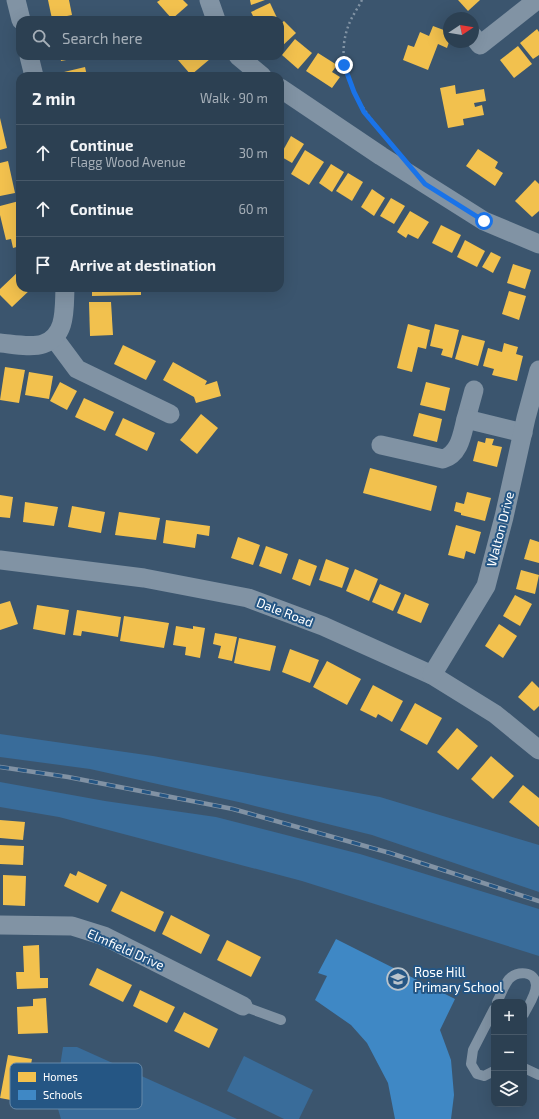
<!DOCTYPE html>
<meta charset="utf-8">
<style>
body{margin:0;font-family:"Exo 2",sans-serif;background:#344759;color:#f1f3f6}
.controls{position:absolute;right:12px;bottom:12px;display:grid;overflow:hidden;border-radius:8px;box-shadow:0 4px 16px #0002}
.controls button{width:36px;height:36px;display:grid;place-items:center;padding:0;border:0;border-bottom:1px solid #485969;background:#2c4052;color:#f1f3f6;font:20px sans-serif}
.compass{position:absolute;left:443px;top:12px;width:36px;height:36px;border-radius:50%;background:#2c4052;box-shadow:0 4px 16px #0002;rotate:78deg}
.stop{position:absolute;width:12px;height:12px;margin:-9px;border:3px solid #1a73e8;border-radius:50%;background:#fff}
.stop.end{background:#1a73e8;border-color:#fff;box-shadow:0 1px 4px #0008}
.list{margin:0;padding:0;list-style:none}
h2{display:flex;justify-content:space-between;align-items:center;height:52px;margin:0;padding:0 16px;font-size:17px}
h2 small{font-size:13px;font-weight:400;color:#a6afb8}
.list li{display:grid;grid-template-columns:26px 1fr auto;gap:12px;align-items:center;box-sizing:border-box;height:56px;padding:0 16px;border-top:1px solid #485969}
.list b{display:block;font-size:15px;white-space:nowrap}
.list p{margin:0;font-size:13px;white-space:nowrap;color:#a6afb8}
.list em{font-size:13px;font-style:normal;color:#a6afb8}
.icon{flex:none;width:22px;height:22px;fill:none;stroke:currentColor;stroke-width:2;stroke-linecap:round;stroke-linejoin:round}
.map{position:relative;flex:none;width:539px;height:1119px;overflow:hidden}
.search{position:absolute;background:#2c4052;box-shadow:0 4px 16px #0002;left:16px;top:16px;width:268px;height:44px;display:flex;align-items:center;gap:10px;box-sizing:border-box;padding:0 14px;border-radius:12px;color:#a6afb8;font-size:15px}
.panel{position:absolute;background:#2c4052;box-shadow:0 4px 16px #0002;left:16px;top:72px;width:268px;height:220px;border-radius:12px}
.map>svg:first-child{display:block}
.green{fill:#396c9a}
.homes{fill:#f2c14e}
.schools{fill:#3f88c5}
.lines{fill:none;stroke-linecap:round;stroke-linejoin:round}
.path{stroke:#8193a4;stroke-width:2.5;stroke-dasharray:2 3;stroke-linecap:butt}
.lane{stroke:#8193a4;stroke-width:10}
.street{stroke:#8193a4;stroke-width:19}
.rail-casing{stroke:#8192a4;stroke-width:4.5}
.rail{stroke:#255684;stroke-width:3;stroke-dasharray:9;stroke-linecap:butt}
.route{stroke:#1a73e8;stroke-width:5}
.labels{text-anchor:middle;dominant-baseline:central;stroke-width:4;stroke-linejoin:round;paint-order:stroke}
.street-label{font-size:13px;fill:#fff;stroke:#255684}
.poi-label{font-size:13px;fill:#fff;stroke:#255684;text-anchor:start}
.key{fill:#255684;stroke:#6689a9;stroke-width:1}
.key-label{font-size:11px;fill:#fff}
</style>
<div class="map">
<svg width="539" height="1119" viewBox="0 0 539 1119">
<rect width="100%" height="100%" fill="#3b556e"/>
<g class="green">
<polygon points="0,734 153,756 380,797 539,845 539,892 372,835 243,803 90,769 0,757"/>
<polygon points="0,782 105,801 216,817 360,854 539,909 539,956 302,881 59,817 0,807"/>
<polygon points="63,1047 77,1047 237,1119 61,1119 55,1099"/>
<polygon points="244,1056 313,1090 299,1119 284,1119 227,1091"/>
</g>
<g class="homes">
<polygon points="48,0 69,0 72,15 52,19"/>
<polygon points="160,0 183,0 188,5 172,19 157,2"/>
<polygon points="250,0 265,0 251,5"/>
<polygon points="458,0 480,0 468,11"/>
<polygon points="270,3 278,20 255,20 251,12"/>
<polygon points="284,21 296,33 280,48 280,24"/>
<polygon points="433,26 449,32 449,42 447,48 438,44 428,70 403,60 408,45 414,47 420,32 429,36"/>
<polygon points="537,29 539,32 539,55 533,59 520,43"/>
<polygon points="295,39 312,53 298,69 282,55"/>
<polygon points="518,46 532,64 514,78 500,60"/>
<polygon points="318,53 337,65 332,72 340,77 332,88 306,71"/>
<polygon points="60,56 82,56 82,57 61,61"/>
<polygon points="183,56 207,56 210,59 191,75 178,60"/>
<polygon points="85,67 87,76 65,76 64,72"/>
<polygon points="455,85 456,94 484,89 486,101 474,103 475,107 482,105 484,115 463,119 464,125 448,128 440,88"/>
<polygon points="0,118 7,148 0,150"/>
<polygon points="291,136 304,144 292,163 280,156"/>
<polygon points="478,149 498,162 495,168 503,173 495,186 466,166"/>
<polygon points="305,150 324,162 309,185 291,174"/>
<polygon points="8,161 15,193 0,196 0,163"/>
<polygon points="331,164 344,172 332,192 319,183"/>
<polygon points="348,173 363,182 352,201 336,191"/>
<polygon points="535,180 539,184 539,211 532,217 515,201"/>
<polygon points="372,189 385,198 374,216 361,207"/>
<polygon points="391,198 405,206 394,224 380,216"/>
<polygon points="19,201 20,246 13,248 11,239 6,240 0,215 0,206"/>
<polygon points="410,211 429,222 418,239 408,234 406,238 397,232"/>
<polygon points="441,225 461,235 452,253 432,243"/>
<polygon points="465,240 485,251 477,267 457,257"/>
<polygon points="491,252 501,257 493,273 482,267"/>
<polygon points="513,264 531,270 525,289 507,283"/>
<polygon points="20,270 20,288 32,288 12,307 0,295 0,289"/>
<polygon points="92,288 141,288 141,295 92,296"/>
<polygon points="509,291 526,296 519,320 502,314"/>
<polygon points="89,302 111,302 113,335 90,336"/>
<polygon points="408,324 430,330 426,349 418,347 412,372 397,368"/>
<polygon points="435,324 459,330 452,358 441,355 443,349 430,346"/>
<polygon points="462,335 485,341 478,366 455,359"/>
<polygon points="504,343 518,347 516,354 523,356 517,381 492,375 494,369 483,366 488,348 502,352"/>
<polygon points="123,345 156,361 146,380 114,364"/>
<polygon points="173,362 207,381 205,385 217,381 221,396 196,403 194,397 163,380"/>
<polygon points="5,367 25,370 19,403 0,400"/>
<polygon points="29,372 53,376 49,399 25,395"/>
<polygon points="60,382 77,391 67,410 50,401"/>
<polygon points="426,382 450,388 445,411 420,405"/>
<polygon points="84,398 114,412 105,431 75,417"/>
<polygon points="419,413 442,419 437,442 413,436"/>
<polygon points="201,414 218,428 197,454 180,440"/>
<polygon points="123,418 155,433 147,451 115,435"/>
<polygon points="486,438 494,439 492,445 502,447 497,467 473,461 478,441 485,443"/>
<polygon points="370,468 437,486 431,511 363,493"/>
<polygon points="467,492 491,498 485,521 461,515 461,513 454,511 456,502 464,504"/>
<polygon points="0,495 13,497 10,518 0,517"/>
<polygon points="25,502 58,507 54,526 23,522"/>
<polygon points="72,506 105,512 101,533 68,527"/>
<polygon points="119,512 160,518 156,540 115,535"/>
<polygon points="166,520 210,526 209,536 197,534 195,548 163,543"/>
<polygon points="456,525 481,532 475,554 466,551 464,559 448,555"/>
<polygon points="238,537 260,545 253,565 231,558"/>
<polygon points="530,539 539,542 539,563 524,559"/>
<polygon points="266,546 288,554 281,574 259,566"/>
<polygon points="299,559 317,566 310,586 292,579"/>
<polygon points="326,559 349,568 342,588 319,580"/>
<polygon points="355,569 378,579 369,601 346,591"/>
<polygon points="521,570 539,575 535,594 516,589"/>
<polygon points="380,584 401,593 393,611 372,602"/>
<polygon points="405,594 429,604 421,623 397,613"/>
<polygon points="515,595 532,604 520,626 503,616"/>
<polygon points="10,601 18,624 0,630 0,604"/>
<polygon points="37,605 69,610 65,635 33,629"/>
<polygon points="77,610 121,617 118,637 82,631 81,636 73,635"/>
<polygon points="124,616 169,623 164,648 120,641"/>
<polygon points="499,624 517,636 503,658 485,646"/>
<polygon points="176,626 193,629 193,626 205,628 200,658 185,655 186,647 173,645"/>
<polygon points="215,633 237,637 232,661 218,658 221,646 213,644"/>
<polygon points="239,638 276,646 270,671 234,663"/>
<polygon points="290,649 319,660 310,683 282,672"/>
<polygon points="327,661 361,679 347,705 313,687"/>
<polygon points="532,681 539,688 539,706 534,711 518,697"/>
<polygon points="373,685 403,701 392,722 378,714 376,718 360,710"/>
<polygon points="415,703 442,718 427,745 400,730"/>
<polygon points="457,728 478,746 458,770 437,752"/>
<polygon points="491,756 514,776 493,799 471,779"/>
<polygon points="523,785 539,798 539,827 509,802"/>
<polygon points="0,820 25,822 23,840 0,838"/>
<polygon points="0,845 24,846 23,865 0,864"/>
<polygon points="78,871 107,885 98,903 64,886 70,873 76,876"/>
<polygon points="3,875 26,876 25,906 3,905"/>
<polygon points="121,891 164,912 155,932 111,911"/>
<polygon points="171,915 210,935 201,954 162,934"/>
<polygon points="227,940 261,957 251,977 217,960"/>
<polygon points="39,945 40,978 48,978 48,988 17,989 16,972 24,972 23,946"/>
<polygon points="97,968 132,985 123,1002 89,985"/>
<polygon points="140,990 175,1007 167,1023 133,1006"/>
<polygon points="46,998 48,1033 18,1034 17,1007 33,1006 33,999"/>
<polygon points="184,1012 218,1029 209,1048 174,1031"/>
<polygon points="8,1055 32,1059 28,1080 32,1081 29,1096 18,1094 16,1101 0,1098"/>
</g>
<polygon class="schools" points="336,939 455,999 440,1030 451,1060 454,1095 451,1119 395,1119 388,1083 367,1043 351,1025 315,1000 327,976 318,973"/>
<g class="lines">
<path class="path" d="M362,0C358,8 352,16 349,24C332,67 358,105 385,136"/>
<g class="lane">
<path d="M497,1002C501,995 504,985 509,979C517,971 535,970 536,985C536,995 528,1006 524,1014"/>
<polyline points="243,1006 281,1020"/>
<polyline points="494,1009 473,1050 471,1064 477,1074 484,1076 494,1071"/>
<polyline points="524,1068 539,1075"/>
</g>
<g class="street">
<polyline points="16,0 21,20"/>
<polyline points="209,0 216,20"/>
<polyline points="473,36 480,45 537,0"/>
<polyline points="29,56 34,76"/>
<polyline points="238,56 262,76"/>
<polyline points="280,88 381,156 484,221 539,244"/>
<polyline points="54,338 77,369 170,414"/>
<path d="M0,343C12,344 31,348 43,344C67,336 64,308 65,288"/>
<polyline points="466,419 474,390"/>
<path d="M381,445L443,459C460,454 462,434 466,419L523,433"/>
<polyline points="0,560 144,578 248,598 323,626 432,675 495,714 539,750"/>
<polyline points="432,675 486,586 504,517 526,418 539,370"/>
<polyline points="0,925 72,926 104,936 243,1006"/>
</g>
<g class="rail-casing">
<polyline id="rail" points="0,767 68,777 233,809 390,853 539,901"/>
</g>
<use href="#rail" class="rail"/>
</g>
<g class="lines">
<polyline class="route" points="344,65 354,92 364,112 425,184 484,221"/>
</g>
<defs>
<g id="school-ring" transform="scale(1.15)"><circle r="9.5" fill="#255684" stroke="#bac4cc" stroke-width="1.5"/><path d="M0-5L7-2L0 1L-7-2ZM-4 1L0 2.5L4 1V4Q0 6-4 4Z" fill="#bac4cc"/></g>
</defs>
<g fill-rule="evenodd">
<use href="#school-ring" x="398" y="979"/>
</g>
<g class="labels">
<g class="street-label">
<text transform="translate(500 529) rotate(-76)">Walton Drive</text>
<text transform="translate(285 612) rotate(21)">Dale Road</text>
<text transform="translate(126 949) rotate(24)">Elmfield Drive</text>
</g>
<g class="poi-label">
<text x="414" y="972">Rose Hill<tspan x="414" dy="15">Primary School</tspan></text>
</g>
</g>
<rect x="10" y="1063" width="132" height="46" rx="6" class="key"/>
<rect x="18" y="1072" width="18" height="10" fill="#f2c14e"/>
<rect x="18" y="1090" width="18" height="10" fill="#3f88c5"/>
<g class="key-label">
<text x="43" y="1081">Homes</text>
<text x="43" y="1099">Schools</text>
</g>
</svg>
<div class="controls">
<button>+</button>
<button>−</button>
<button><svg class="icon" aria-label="layers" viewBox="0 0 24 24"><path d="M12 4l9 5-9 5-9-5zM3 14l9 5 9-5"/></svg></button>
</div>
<svg class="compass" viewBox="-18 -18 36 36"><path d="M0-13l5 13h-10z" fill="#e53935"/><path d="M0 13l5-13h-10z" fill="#a6afb8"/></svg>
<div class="stop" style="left:484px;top:221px"></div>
<div class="stop end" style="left:344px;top:65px"></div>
<div class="search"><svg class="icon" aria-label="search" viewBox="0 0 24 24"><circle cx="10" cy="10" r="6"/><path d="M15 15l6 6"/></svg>Search here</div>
<section class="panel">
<h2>2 min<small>Walk · 90 m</small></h2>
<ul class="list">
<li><svg class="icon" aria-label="ahead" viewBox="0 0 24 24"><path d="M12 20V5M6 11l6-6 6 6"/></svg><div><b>Continue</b><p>Flagg Wood Avenue</p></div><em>30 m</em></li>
<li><svg class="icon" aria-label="ahead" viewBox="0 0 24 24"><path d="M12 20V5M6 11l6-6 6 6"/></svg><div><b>Continue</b></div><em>60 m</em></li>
<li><svg class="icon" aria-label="arrive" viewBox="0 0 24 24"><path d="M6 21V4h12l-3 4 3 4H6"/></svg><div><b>Arrive at destination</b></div></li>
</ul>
</section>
</div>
